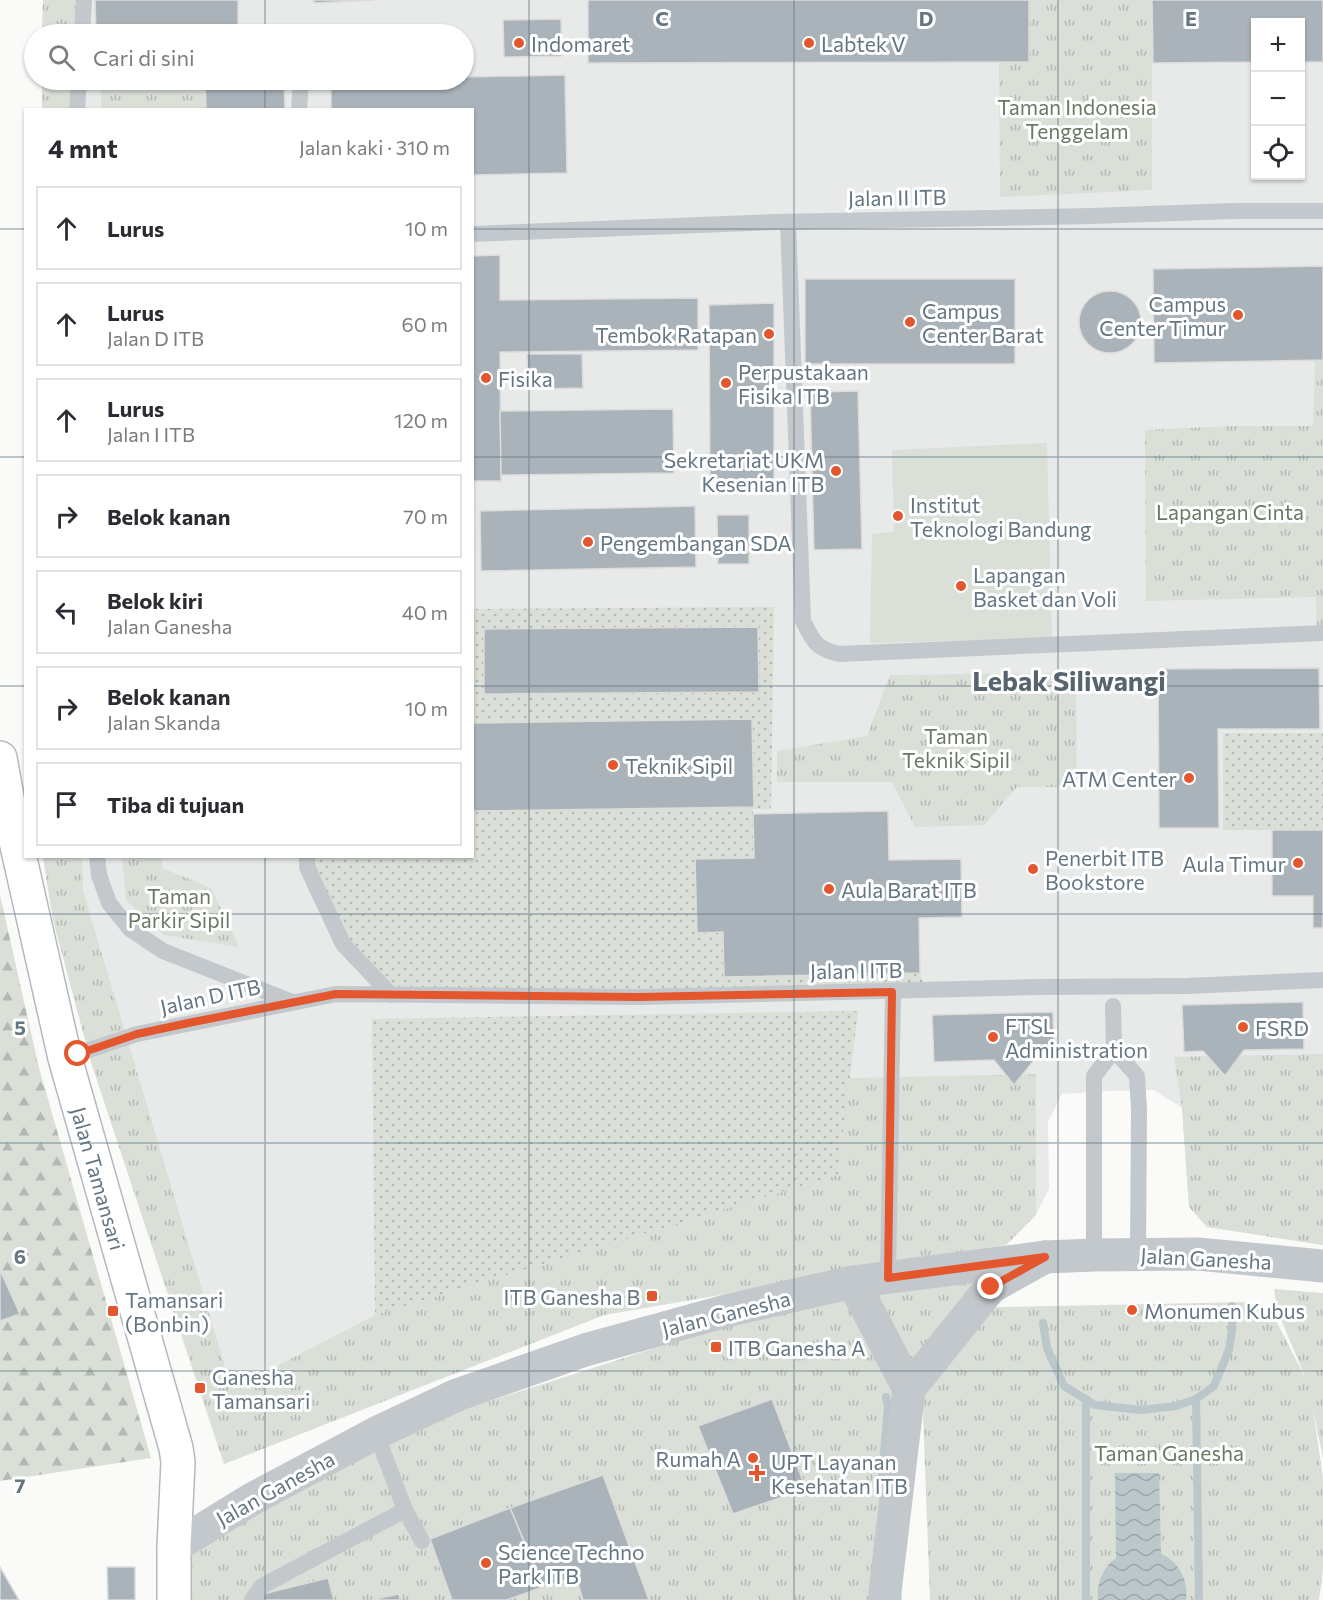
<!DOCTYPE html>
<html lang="id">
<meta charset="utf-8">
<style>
body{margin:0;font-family:Commissioner,sans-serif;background:#f2f2f3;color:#2b2b33}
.controls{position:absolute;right:18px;top:18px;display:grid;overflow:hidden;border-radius:0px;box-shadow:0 2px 4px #0004}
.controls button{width:54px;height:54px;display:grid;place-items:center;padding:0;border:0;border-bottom:2px solid #e1e1e2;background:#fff;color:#2b2b33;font:30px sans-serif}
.stop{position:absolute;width:18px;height:18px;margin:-14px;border:4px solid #e4572e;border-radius:50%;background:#fff}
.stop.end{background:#e4572e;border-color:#fff;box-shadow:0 2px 6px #0008}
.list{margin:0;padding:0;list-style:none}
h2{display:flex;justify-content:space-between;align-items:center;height:78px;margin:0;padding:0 24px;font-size:26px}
h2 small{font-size:20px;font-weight:400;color:#7c7c81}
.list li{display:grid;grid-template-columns:39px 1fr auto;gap:18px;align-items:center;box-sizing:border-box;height:84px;margin:0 12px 12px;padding:0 12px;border:2px solid #e1e1e2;border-radius:0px}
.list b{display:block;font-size:22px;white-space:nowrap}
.list p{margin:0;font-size:20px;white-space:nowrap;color:#7c7c81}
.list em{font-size:20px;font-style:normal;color:#7c7c81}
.icon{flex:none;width:33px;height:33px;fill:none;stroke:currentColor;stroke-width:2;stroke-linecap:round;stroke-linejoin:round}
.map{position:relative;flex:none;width:1323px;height:1600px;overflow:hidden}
.search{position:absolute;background:#fff;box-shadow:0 2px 4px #0004;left:24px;top:24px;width:450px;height:66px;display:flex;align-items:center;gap:15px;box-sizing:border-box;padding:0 21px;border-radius:33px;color:#7c7c81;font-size:22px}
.panel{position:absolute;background:#fff;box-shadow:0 2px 4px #0004;left:24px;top:108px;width:450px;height:750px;border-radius:0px}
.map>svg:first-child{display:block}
.built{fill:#e8e9e9;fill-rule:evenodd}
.grass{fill:url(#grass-dots)}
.forest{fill:url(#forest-firs)}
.park{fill:url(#park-tufts)}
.garden{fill:#dadfd7}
.water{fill:url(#water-waves)}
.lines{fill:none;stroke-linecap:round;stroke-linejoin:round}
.stream{stroke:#bbc7cb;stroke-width:8}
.building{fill:#aab3b9;stroke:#dcdcda;stroke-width:1.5}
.secondary-casing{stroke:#b3babf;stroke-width:36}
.service{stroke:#c3c8cc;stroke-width:16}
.minor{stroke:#c3c8cc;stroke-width:33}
.tertiary{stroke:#c3c8cc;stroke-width:33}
.secondary{stroke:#fff;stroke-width:33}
.route{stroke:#e4572e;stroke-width:8}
.grid{fill:none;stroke:#657683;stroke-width:1.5;stroke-opacity:0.55}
.poi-dot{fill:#e4572e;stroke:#fff;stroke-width:2}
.labels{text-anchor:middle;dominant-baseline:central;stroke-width:6;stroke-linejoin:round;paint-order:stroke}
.poi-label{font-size:21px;fill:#657683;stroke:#fff;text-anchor:start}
.park-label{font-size:21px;fill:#687a64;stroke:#fff}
.street-label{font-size:21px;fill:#657683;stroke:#fff}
.district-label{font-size:27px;font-weight:bold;fill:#57646e;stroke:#fff}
.grid-label{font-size:20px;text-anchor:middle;font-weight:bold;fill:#657683;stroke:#fff;stroke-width:6;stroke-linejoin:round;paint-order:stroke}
</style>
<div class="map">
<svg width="1323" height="1600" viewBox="0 0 1323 1600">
<defs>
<pattern id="grass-dots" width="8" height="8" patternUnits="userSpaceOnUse" patternTransform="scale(1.5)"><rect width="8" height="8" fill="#dadfd7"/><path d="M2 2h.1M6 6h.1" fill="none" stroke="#b4b9b4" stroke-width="1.8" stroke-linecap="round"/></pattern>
<pattern id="forest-firs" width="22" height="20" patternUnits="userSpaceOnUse" patternTransform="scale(1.5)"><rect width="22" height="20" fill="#dadfd7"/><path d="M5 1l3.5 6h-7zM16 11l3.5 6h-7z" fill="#b4b9b4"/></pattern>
<pattern id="park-tufts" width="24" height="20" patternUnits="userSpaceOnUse" patternTransform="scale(1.5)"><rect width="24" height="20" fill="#dadfd7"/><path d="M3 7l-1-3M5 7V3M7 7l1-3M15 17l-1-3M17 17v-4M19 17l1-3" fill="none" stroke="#b4b9b4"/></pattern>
<pattern id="water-waves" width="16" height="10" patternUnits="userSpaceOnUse" patternTransform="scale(1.5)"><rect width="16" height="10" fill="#bbc7cb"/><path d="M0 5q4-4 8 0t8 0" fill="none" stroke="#9ca6aa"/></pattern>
</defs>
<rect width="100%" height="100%" fill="#fafaf8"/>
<path class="built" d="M43,0H1323V1245L1207,1227L1189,1207L1182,1108L1154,1090L1108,1091L1062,1094L1048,1122L1049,1189L1036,1215L1006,1245L604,1315L224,1464L91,1062L53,920L43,857L472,856V110H42V80H464V34H42ZM1256,22H1300V176H1256Z"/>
<g class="grass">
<polygon points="774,607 771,809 742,809 753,809 754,858 695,859 697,933 723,932 724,977 920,973 925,990 391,995 343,944 307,857 472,856 473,609"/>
<rect x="1223" y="733" width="100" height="97"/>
<polygon points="858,1011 838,1175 375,1315 372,1019"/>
</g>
<polygon class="forest" points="0,895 39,1068 151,1458 0,1481"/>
<g class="park">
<polygon points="43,0 80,0 80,34 42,34"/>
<polygon points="1029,0 1152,0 1152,190 1000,197 999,62 1029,61"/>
<polygon points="42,80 79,80 79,109 42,110"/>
<polygon points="101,80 205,81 206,109 101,109"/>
<polygon points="1323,360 1323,633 1317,634 1316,597 1146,601 1145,430 1232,426 1313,426 1315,361"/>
<polygon points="1076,673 1077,787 1017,787 984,825 915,827 892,782 777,782 777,751 867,736 890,675"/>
<polygon points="43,857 82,857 83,891 225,1367 254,1378 375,1315 838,1175 849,1078 1036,1074 1036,1215 1006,1245 604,1315 224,1464 91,1062 53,920"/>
<polygon points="122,857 162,857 162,868 211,888 239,947 164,935 126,900"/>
<polygon points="1323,1054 1323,1245 1207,1227 1189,1207 1182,1108 1174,1057"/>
<polygon points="988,1276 917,1373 858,1287"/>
<polygon points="851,1285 899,1388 883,1600 186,1600 174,1547 459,1411"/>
<polygon points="1274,1289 1323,1293 1323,1458 1313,1409 1323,1478 1323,1569 1319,1600 930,1600 922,1387 985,1308 1000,1307 1250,1302 1264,1307 1273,1315 1306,1379 1277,1310"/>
</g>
<polygon class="garden" points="1047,443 1052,638 870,643 872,534 894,532 892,450"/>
<path class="water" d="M1115,1473H1159L1161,1554C1179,1561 1189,1582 1186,1600H1098C1096,1584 1103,1567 1116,1558Z"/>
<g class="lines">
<g class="stream">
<polyline points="1043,1323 1047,1348 1064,1386 1095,1405 1141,1410 1176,1406 1196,1399 1214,1386 1229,1350 1232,1330 1232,1306"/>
<polyline points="1086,1399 1086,1600"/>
<polyline points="1196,1399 1199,1600"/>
<polyline points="882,1477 888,1407 886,1397"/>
</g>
</g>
<g class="building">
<polygon points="95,0 238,0 238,34 96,34"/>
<polygon points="312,0 374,0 315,3"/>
<polygon points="588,0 1029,0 1029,62 588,63"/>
<polygon points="1152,0 1323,0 1323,62 1300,62 1300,22 1256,22 1256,62 1153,63"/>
<polygon points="561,19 562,56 504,57 503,20"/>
<polygon points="565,75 567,173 472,175 472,110 331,110 331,80 464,80 464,77"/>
<polygon points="236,80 284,80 285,110 206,110 205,81"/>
<polygon points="500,255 500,300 698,298 698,350 500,352 501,481 472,481 472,256"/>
<polygon points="1323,266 1323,360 1154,363 1153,269"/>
<rect x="805" y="279" width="210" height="85"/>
<circle cx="1110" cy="322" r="31"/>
<polygon points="774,303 774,479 710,480 709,305"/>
<polygon points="527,354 582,354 583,388 528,389"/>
<polygon points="858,391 862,549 814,550 810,392"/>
<polygon points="673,409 674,473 501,475 500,411"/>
<polygon points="695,506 696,567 481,571 480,511"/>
<polygon points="717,515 749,515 749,564 718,564"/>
<polygon points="758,627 759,692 484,694 484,629"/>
<polygon points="1319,668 1320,729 1218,729 1219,828 1159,828 1158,669"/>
<polygon points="752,719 754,807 472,811 472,723"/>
<polygon points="888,811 889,860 961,859 962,917 919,918 920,973 724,977 723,932 697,933 695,859 754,858 753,814"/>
<polygon points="1272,830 1323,830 1323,928 1313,928 1313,896 1272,896"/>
<polygon points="1303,1002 1304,1049 1244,1050 1225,1076 1203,1051 1184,1052 1182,1005"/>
<polygon points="1053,1012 1054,1058 1035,1059 1014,1085 994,1060 934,1062 932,1015"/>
<polygon points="0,1270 20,1314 0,1321"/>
<polygon points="772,1399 806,1489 733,1514 698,1426"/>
<polygon points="603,1475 649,1600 583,1600 576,1577 543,1587 510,1508"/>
<polygon points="510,1508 543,1587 507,1600 452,1600 430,1539"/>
<polygon points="0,1567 19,1600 0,1600"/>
<polygon points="107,1567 135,1567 135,1600 108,1600"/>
<polygon points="328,1578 334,1600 261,1600 259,1595"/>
<polygon points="399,1594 400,1600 371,1600"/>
</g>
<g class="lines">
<g class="secondary-casing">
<g id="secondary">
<path id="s1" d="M0,758L11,819L65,1058L176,1448L178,1462L174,1547V1600"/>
</g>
</g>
<g class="service">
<polyline points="82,34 84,0"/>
<polyline points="77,110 79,80"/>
<polyline points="299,110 301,80"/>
<path d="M788,222L803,621C814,642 815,648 839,654L1323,633"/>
<polyline points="472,234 775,222 1091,216 1235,211 1323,211"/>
<polyline points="97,856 99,875 109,903 130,929 163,951 292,1002"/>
<polyline points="307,856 307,867 343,944 391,995"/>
<polyline points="1114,1050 1137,1076 1139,1110 1138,1254"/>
<polyline points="65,1058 137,1034 336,994 639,997 1040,987 1187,986 1323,980"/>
<polyline points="1094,1255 1094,1076 1114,1050 1113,1006"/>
<polyline points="888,1277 893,992"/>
<polyline points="405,1510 422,1541"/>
<polyline points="252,1600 262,1586 405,1510 376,1433"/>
</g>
<g class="minor">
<polyline points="853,1282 909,1389"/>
<polyline points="885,1600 885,1592 909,1389 991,1287 1045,1257"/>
</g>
<polyline class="tertiary" points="174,1547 252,1499 376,1433 457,1395 585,1350 730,1310 853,1282 1045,1257 1094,1255 1198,1254 1323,1266"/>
<use href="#secondary" class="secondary"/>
</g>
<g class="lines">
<polyline class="route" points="78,1054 137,1034 193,1022 336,994 639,997 892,992 888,1278 1045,1257 991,1287"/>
</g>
<path class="grid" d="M265,0V34M529,0V1600M794,0V1600M1058,0V1600M265,80V110M0,229H26M472,229H1323M0,457H26M472,457H1323M0,686H26M472,686H1323M265,856V1600M0,914H1323M0,1143H1323M0,1371H1323"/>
<g class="poi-dot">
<circle cx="519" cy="43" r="6"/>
<circle cx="809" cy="43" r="6"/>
<circle cx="1238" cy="315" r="6"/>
<circle cx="910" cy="322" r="6"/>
<circle cx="769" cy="334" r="6"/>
<circle cx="486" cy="378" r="6"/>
<circle cx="726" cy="383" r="6"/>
<circle cx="836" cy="471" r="6"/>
<circle cx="898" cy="516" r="6"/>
<circle cx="588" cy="542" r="6"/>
<circle cx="961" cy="586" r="6"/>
<circle cx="613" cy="765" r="6"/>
<circle cx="1189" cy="778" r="6"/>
<circle cx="1298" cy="863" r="6"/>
<circle cx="1033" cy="869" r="6"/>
<circle cx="829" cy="889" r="6"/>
<circle cx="1243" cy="1027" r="6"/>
<circle cx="993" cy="1037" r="6"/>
<rect x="646" y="1290" width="12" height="12" rx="3"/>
<circle cx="1132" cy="1310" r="6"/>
<rect x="107" y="1305" width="12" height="12" rx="3"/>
<rect x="710" y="1341" width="12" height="12" rx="3"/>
<rect x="194" y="1382" width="12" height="12" rx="3"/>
<circle cx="753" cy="1458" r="6"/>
<path d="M754 1464h6v6h6v6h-6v6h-6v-6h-6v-6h6z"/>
<circle cx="486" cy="1563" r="6"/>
</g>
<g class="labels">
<g class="poi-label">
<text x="531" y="43">Indomaret</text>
<text x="821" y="43">Labtek V</text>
<text x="1226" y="303" text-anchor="end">Campus<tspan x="1226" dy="24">Center Timur</tspan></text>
<text x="922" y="310">Campus<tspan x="922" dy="24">Center Barat</tspan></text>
<text x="757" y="334" text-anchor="end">Tembok Ratapan</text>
<text x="738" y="371">Perpustakaan<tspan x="738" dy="24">Fisika ITB</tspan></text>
<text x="498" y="378">Fisika</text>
<text x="824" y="459" text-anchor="end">Sekretariat UKM<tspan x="824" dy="24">Kesenian ITB</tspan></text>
<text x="910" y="504">Institut<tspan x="910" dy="24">Teknologi Bandung</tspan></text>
<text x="600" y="542">Pengembangan SDA</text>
<text x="973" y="574">Lapangan<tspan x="973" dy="24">Basket dan Voli</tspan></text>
<text x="625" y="765">Teknik Sipil</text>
<text x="1177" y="778" text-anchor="end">ATM Center</text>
<text x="1045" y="857">Penerbit ITB<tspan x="1045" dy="24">Bookstore</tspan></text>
<text x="1286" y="863" text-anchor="end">Aula Timur</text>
<text x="841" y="889">Aula Barat ITB</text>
<text x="1005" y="1025">FTSL<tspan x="1005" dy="24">Administration</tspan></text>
<text x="1255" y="1027">FSRD</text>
<text x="640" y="1296" text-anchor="end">ITB Ganesha B</text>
<text x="125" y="1299">Tamansari<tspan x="125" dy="24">(Bonbin)</tspan></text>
<text x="1144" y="1310">Monumen Kubus</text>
<text x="728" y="1347">ITB Ganesha A</text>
<text x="212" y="1376">Ganesha<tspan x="212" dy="24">Tamansari</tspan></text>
<text x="741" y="1458" text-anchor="end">Rumah A</text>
<text x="771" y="1461">UPT Layanan<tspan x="771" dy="24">Kesehatan ITB</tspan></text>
<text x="498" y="1551">Science Techno<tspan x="498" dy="24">Park ITB</tspan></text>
</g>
<g class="park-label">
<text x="1077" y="106">Taman Indonesia<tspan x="1077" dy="24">Tenggelam</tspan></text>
<text x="1230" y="511">Lapangan Cinta</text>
<text x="956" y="735">Taman<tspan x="956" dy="24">Teknik Sipil</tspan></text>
<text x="179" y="895">Taman<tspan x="179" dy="24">Parkir Sipil</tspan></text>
<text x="1169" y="1452">Taman Ganesha</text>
</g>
<g class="street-label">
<text transform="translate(897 197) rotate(-1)">Jalan II ITB</text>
<text transform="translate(856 970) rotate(-1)">Jalan I ITB</text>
<text transform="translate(210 996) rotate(-12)">Jalan D ITB</text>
<text stroke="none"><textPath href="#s1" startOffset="432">Jalan Tamansari</textPath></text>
<text transform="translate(1206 1258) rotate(3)">Jalan Ganesha</text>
<text transform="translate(726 1313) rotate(-14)">Jalan Ganesha</text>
<text transform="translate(275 1488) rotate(-29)">Jalan Ganesha</text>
</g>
<g class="district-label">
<text x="1069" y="680">Lebak Siliwangi</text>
</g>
</g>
<g class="grid-label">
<text x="662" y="26">C</text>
<text x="926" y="26">D</text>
<text x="1191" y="26">E</text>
<text x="20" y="1035">5</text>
<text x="20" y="1264">6</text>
<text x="20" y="1493">7</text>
</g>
</svg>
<div class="controls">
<button>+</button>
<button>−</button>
<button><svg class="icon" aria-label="locate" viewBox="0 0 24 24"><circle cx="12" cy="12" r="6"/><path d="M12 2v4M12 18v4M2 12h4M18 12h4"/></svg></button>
</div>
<div class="stop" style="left:78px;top:1054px"></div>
<div class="stop end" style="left:991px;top:1287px"></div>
<div class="search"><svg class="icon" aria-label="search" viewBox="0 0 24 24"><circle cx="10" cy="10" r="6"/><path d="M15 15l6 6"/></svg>Cari di sini</div>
<section class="panel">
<h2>4 mnt<small>Jalan kaki · 310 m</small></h2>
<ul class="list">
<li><svg class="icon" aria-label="ahead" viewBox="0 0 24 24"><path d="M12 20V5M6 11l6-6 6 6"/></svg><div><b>Lurus</b></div><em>10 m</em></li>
<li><svg class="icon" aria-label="ahead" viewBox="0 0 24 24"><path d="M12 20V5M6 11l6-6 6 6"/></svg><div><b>Lurus</b><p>Jalan D ITB</p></div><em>60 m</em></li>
<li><svg class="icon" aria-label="ahead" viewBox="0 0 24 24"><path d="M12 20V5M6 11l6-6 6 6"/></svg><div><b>Lurus</b><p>Jalan I ITB</p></div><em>120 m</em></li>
<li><svg class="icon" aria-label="right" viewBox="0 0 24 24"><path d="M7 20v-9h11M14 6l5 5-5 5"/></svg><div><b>Belok kanan</b></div><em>70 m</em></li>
<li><svg class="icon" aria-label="left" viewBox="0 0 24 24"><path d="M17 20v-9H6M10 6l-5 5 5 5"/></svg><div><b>Belok kiri</b><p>Jalan Ganesha</p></div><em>40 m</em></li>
<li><svg class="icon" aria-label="right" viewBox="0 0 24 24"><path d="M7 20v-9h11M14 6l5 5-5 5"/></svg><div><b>Belok kanan</b><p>Jalan Skanda</p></div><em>10 m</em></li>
<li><svg class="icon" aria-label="arrive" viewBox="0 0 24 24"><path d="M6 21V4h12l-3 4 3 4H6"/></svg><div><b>Tiba di tujuan</b></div></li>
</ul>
</section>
</div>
